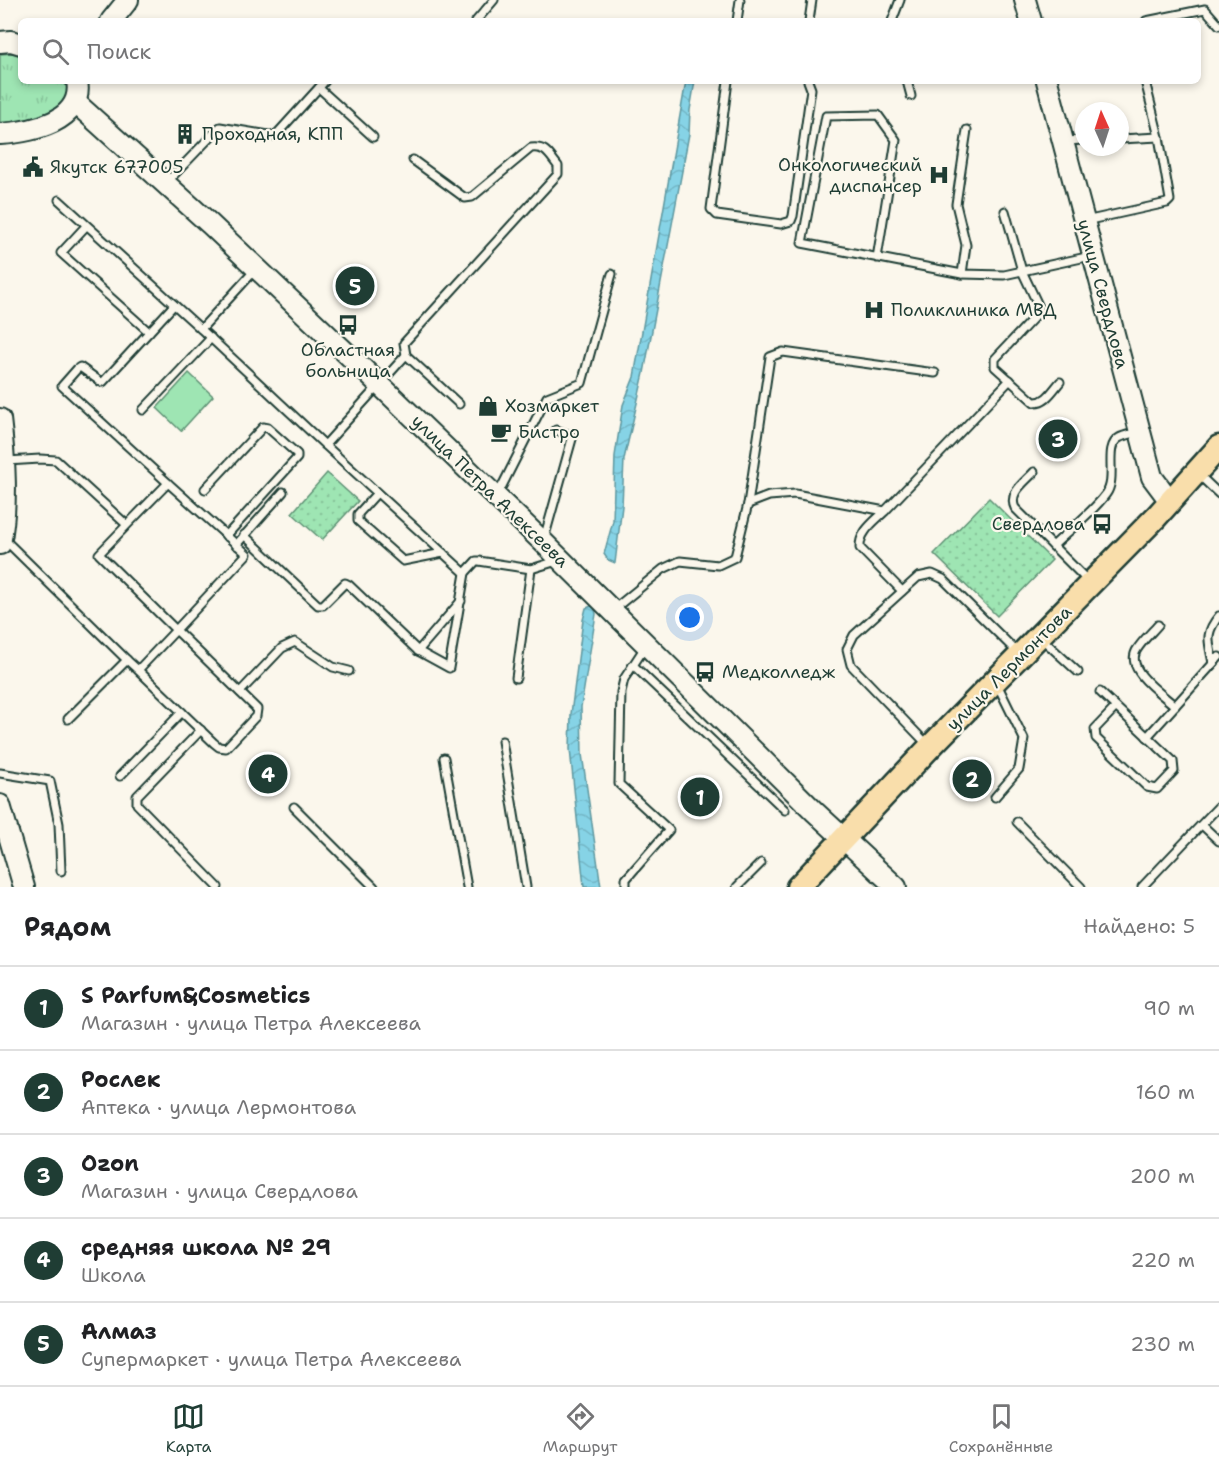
<!DOCTYPE html>
<html lang="ru">
<meta charset="utf-8">
<style>
body{margin:0;font-family:"Shantell Sans",sans-serif;background:#f6f6f6;color:#202124}
.compass{position:absolute;left:1075px;top:102px;width:54px;height:54px;border-radius:50%;background:#fff;box-shadow:0 3px 9px #0003;rotate:357deg}
.you{position:absolute;left:690px;top:618px;width:21px;height:21px;margin:-15px;border:4px solid #fff;border-radius:50%;background:#1a73e8;box-shadow:0 0 0 9px #1a73e833}
.badge{display:grid;place-items:center;width:39px;height:39px;border-radius:50%;background:#1f3d34;color:#fff;font-size:20px;font-weight:700}
.pin{position:absolute;translate:-50% -50%;border:3px solid #fff;box-shadow:0 2px 6px #0006}
.list{margin:0;padding:0;list-style:none}
h2{display:flex;justify-content:space-between;align-items:center;height:78px;margin:0;padding:0 24px;font-size:26px}
h2 small{font-size:20px;font-weight:400;color:#757577}
.list li{display:grid;grid-template-columns:39px 1fr auto;gap:18px;align-items:center;box-sizing:border-box;height:84px;padding:0 24px;border-top:2px solid #e0e0e0}
.list b{display:block;font-size:22px;white-space:nowrap}
.list p{margin:0;font-size:20px;white-space:nowrap;color:#757577}
.list em{font-size:20px;font-style:normal;color:#757577}
.icon{flex:none;width:33px;height:33px;fill:none;stroke:currentColor;stroke-width:2;stroke-linecap:round;stroke-linejoin:round}
.map{position:relative;flex:none;width:1219px;height:887px;overflow:hidden}
.search{position:absolute;background:#fff;box-shadow:0 3px 9px #0003;left:18px;right:18px;top:18px;height:66px;display:flex;align-items:center;gap:15px;box-sizing:border-box;padding:0 21px;border-radius:9px;color:#757577;font-size:22px}
.sheet{height:498px;background:#fff}
nav{display:flex;justify-content:space-around;align-items:center;box-sizing:border-box;height:84px;border-top:2px solid #e0e0e0;background:#fff;font-size:16px;color:#757577}
nav a{display:grid;justify-items:center;gap:3px}
nav .on{color:#1f3d34}
.map>svg:first-child{display:block}
.grass{fill:url(#grass-tufts);stroke:#5e9174;stroke-width:1.5}
.park{fill:url(#park-dots);stroke:#5e9174;stroke-width:1.5}
.pitch{fill:#9ee5b3;stroke:#5e9174;stroke-width:1.5}
.water{fill:url(#water-waves);stroke:#5d979f;stroke-width:1.5}
.lines{fill:none;stroke-linecap:round;stroke-linejoin:round}
.lane-casing{stroke:#1f3d34;stroke-width:11}
.secondary-casing{stroke:#1f3d34;stroke-width:24}
.primary-casing{stroke:#1f3d34;stroke-width:27}
.lane{stroke:#fbf7ec;stroke-width:7}
.secondary{stroke:#fbf7ec;stroke-width:20}
.primary{stroke:#f9deab;stroke-width:22}
.labels{text-anchor:middle;dominant-baseline:central;stroke-width:4.5;stroke-linejoin:round;paint-order:stroke}
.poi-label{font-size:18px;fill:#1f3d34;stroke:#fbf7ec;text-anchor:start}
.street-label{font-size:18px;fill:#1f3d34;stroke:#fbf7ec}
</style>
<div class="map">
<svg width="1219" height="887" viewBox="0 0 1219 887">
<defs>
<pattern id="grass-tufts" width="24" height="20" patternUnits="userSpaceOnUse" patternTransform="scale(1.5)"><rect width="24" height="20" fill="#9ee5b3"/><path d="M3 7l-1-3M5 7V3M7 7l1-3M15 17l-1-3M17 17v-4M19 17l1-3" fill="none" stroke="#88c59b"/></pattern>
<pattern id="park-dots" width="8" height="8" patternUnits="userSpaceOnUse" patternTransform="scale(1.5)"><rect width="8" height="8" fill="#9ee5b3"/><path d="M2 2h.1M6 6h.1" fill="none" stroke="#88c59b" stroke-width="1.8" stroke-linecap="round"/></pattern>
<pattern id="water-waves" width="16" height="10" patternUnits="userSpaceOnUse" patternTransform="scale(1.5)"><rect width="16" height="10" fill="#86d3e6"/><path d="M0 5q4-4 8 0t8 0" fill="none" stroke="#73b6c6"/></pattern>
</defs>
<rect width="100%" height="100%" fill="#fbf7ec"/>
<filter id="ink" filterUnits="userSpaceOnUse"><feTurbulence type="fractalNoise" baseFrequency=".0167" numOctaves="2"/><feDisplacementMap in="SourceGraphic" scale="12" xChannelSelector="R" yChannelSelector="G"/><feConvolveMatrix kernelMatrix="1 2 1 2 8 2 1 2 1" color-interpolation-filters="sRGB"/></filter>
<g filter="url(#ink)">
<path class="grass" d="M14,53L21,55V81H66C77,111 21,123 0,123V54Z"/>
<g class="park">
<polygon points="327,473 358,501 322,540 292,513"/>
<polygon points="989,498 1052,560 997,616 934,554"/>
</g>
<polygon class="pitch" points="189,373 213,396 181,431 157,408"/>
<g class="water">
<polygon points="686,81 695,81 690,110 689,134 644,373 624,459 622,506 615,563 608,560 604,554 613,521 615,456 623,405 634,377"/>
<polygon points="594,605 596,614 581,707 582,754 601,887 584,887 570,749 571,714 583,620 586,608"/>
</g>
<g class="lines">
<g class="lane-casing">
<g id="lane">
<polyline points="476,21 494,0"/>
<polyline points="737,21 740,0"/>
<polyline points="809,21 812,0"/>
<polyline points="892,21 900,0"/>
<polyline points="1146,21 1205,9 1219,25"/>
<polyline points="728,81 711,209 717,215 781,224 791,221 793,216 811,89 808,81"/>
<polyline points="907,81 911,96"/>
<polyline points="319,88 373,137"/>
<polyline points="1120,139 1159,137"/>
<polyline points="1065,141 1084,140"/>
<path d="M413,160L465,198L472,197L531,148C546,146 549,155 558,166V174L404,343L406,355L459,404"/>
<polyline points="167,182 220,127 275,136 325,81"/>
<polyline points="59,200 201,329 325,445"/>
<path d="M1005,211L1022,271L1039,307L1038,313L995,359V367L1034,402C1046,403 1053,390 1060,382"/>
<polyline points="1085,221 1167,203 1170,200 1159,137 1145,81"/>
<polyline points="86,226 61,253 149,332"/>
<polyline points="877,258 896,140 878,115 826,116 802,243 962,274 1004,275 1091,256"/>
<polyline points="962,274 966,245 956,204 967,130"/>
<polyline points="201,329 256,269"/>
<polyline points="406,355 325,445 465,573"/>
<polyline points="143,410 211,338"/>
<polyline points="7,461 40,459 56,460 127,525 99,554 176,630 247,554 168,483 127,525"/>
<path d="M1034,472C1024,483 1008,493 1015,508L1089,582"/>
<polyline points="1198,474 1219,494"/>
<polyline points="168,483 62,386 77,369 80,367 101,382 103,382 174,305"/>
<polyline points="205,489 263,427 268,428 297,454 297,458 226,536"/>
<polyline points="377,493 358,514 358,521 403,561 443,553"/>
<polyline points="498,494 547,397 582,383 612,274"/>
<polyline points="748,504 769,496 795,494 885,511 1010,380"/>
<path d="M885,511C874,522 859,532 860,548L902,591"/>
<polyline points="244,535 318,605 323,605 345,583 349,585 418,651 449,668 465,573 476,561 479,561 531,569 557,561"/>
<polyline points="3,538 127,660 138,670 214,743 219,747 226,748 256,716 257,709 176,630 138,670"/>
<polyline points="544,539 572,439 570,435 556,430"/>
<polyline points="236,545 283,492"/>
<path d="M1053,546C1070,529 1092,513 1106,494C1118,478 1103,447 1119,438C1124,435 1131,434 1137,432"/>
<polyline points="614,609 663,569 680,561 718,565 735,557 748,504 770,357 783,352 935,373"/>
<path d="M1158,625C1151,633 1141,642 1136,651C1126,671 1162,694 1175,706"/>
<polyline points="1041,638 1078,672"/>
<polyline points="418,651 461,601"/>
<path d="M1213,663C1209,642 1204,634 1219,616"/>
<polyline points="633,665 785,810"/>
<polyline points="516,678 531,569"/>
<polyline points="240,692 282,648 295,642 333,667 349,671"/>
<polyline points="1100,692 1173,761 1174,771 1157,789 1147,787 1096,738 1095,729 1116,707"/>
<polyline points="68,719 127,660"/>
<polyline points="201,730 137,796 137,804 218,887"/>
<polyline points="1147,737 1219,657"/>
<polyline points="502,741 526,887"/>
<polyline points="927,744 851,665 847,649 854,635 918,577 932,574 943,579 1017,652"/>
<polyline points="444,758 467,887"/>
<polyline points="0,773 50,781 59,824 61,871"/>
<polyline points="120,776 182,712"/>
<polyline points="995,797 1019,769 1024,739 997,684"/>
<polyline points="294,807 374,887"/>
<polyline points="1017,822 1081,887"/>
<polyline points="1202,825 1219,841"/>
<polyline points="626,887 626,879 669,830 619,784 621,692 624,679 645,647"/>
<polyline points="737,887 761,863"/>
<polyline points="1142,887 1219,806"/>
</g>
</g>
<g class="secondary-casing">
<g id="secondary">
<polyline points="1025,0 1031,21"/>
<polyline points="111,21 128,0"/>
<polyline points="0,42 11,41 21,44"/>
<polyline points="1047,81 1152,477 1170,501"/>
<polyline points="76,103 210,224 379,384 543,542 815,812 896,887"/>
<path d="M0,134C30,132 85,122 77,81"/>
<path d="M0,419C5,461 8,503 0,544"/>
<polyline points="0,805 24,887"/>
</g>
</g>
<g class="primary-casing">
<polyline id="primary" points="798,887 930,747 1156,517 1219,447"/>
</g>
<use href="#lane" class="lane"/>
<use href="#secondary" class="secondary"/>
<use href="#primary" class="primary"/>
</g>
</g>
<defs>
<g id="building-bare" transform="scale(1.62)"><path d="M-4-6H4V6H1V3H-1V6H-4ZM-2.5-4.3h1.7v1.8h-1.7ZM.8-4.3h1.7v1.8H.8ZM-2.5-1h1.7V.8h-1.7ZM.8-1h1.7V.8H.8Z" fill="#1f3d34" stroke="#fbf7ec" stroke-width="2.5" paint-order="stroke"/></g>
<g id="civic-bare" transform="scale(1.62)"><path d="M-.6-6.5H3V-4.5H.6V-3L4-1V1h2V6H-6V1h2V-1L-.6-3ZM-1.2 2.5V6h2.4V2.5Z" fill="#1f3d34" stroke="#fbf7ec" stroke-width="2.5" paint-order="stroke"/></g>
<g id="hospital-bare" transform="scale(1.62)"><path d="M-5-5h3v3.5h4V-5h3V5h-3V1.5h-4V5h-3Z" fill="#1f3d34" stroke="#fbf7ec" stroke-width="2.5" paint-order="stroke"/></g>
<g id="bus-bare" transform="scale(1.62)"><path d="M-5-6H5V4H4V6H2V4H-2V6H-4V4H-5ZM-3.5-4V0h7V-4ZM-3.5 1.2v1.5H-2V1.2ZM2 1.2v1.5H3.5V1.2Z" fill="#1f3d34" stroke="#fbf7ec" stroke-width="2.5" paint-order="stroke"/></g>
<g id="shop-bare" transform="scale(1.62)"><path d="M-5-2.5h2.3a2.7 3.5 0 0 1 5.4 0H5L5.5 6h-11ZM-1.5-2.5h3a1.5 2.3 0 0 0-3 0Z" fill="#1f3d34" stroke="#fbf7ec" stroke-width="2.5" paint-order="stroke"/></g>
<g id="cafe-bare" transform="scale(1.62)"><path d="M-5.5-4.5H6V0H3Q3 3.5 0 3.5H-2.5Q-5.5 3.5-5.5 0ZM3-3.2v2h1.7v-2ZM-6 4.5H4V6H-6Z" fill="#1f3d34" stroke="#fbf7ec" stroke-width="2.5" paint-order="stroke"/></g>
</defs>
<g fill-rule="evenodd">
<use href="#building-bare" x="185" y="134"/>
<use href="#civic-bare" x="33" y="167"/>
<use href="#hospital-bare" x="939" y="175"/>
<use href="#hospital-bare" x="874" y="310"/>
<use href="#bus-bare" x="348" y="325"/>
<use href="#shop-bare" x="488" y="406"/>
<use href="#cafe-bare" x="501" y="432"/>
<use href="#bus-bare" x="1102" y="524"/>
<use href="#bus-bare" x="705" y="672"/>
</g>
<g class="labels">
<g class="poi-label">
<text x="202" y="134">Проходная, КПП</text>
<text x="922" y="165" text-anchor="end">Онкологический<tspan x="922" dy="21">диспансер</tspan></text>
<text x="50" y="167">Якутск 677005</text>
<text x="891" y="310">Поликлиника МВД</text>
<text x="348" y="350" text-anchor="middle">Областная<tspan x="348" dy="21">больница</tspan></text>
<text x="505" y="406">Хозмаркет</text>
<text x="518" y="432">Бистро</text>
<text x="1085" y="524" text-anchor="end">Свердлова</text>
<text x="722" y="672">Медколледж</text>
</g>
<g class="street-label">
<text transform="translate(1103 294) rotate(75)">улица Свердлова</text>
<text transform="translate(490 491) rotate(44)">улица Петра Алексеева</text>
<text transform="translate(1009 668) rotate(-45)">улица Лермонтова</text>
</g>
</g>
</svg>
<svg class="compass" viewBox="-18 -18 36 36"><path d="M0-13l5 13h-10z" fill="#e53935"/><path d="M0 13l5-13h-10z" fill="#757577"/></svg>
<div class="you"></div>
<div class="pin badge" style="left:700px;top:797px">1</div>
<div class="pin badge" style="left:972px;top:779px">2</div>
<div class="pin badge" style="left:1058px;top:439px">3</div>
<div class="pin badge" style="left:268px;top:774px">4</div>
<div class="pin badge" style="left:355px;top:286px">5</div>
<div class="search"><svg class="icon" aria-label="search" viewBox="0 0 24 24"><circle cx="10" cy="10" r="6"/><path d="M15 15l6 6"/></svg>Поиск</div>
</div>
<section class="sheet">
<h2>Рядом<small>Найдено: 5</small></h2>
<ul class="list">
<li><span class="badge">1</span><div><b>S Parfum&amp;Cosmetics</b><p>Магазин · улица Петра Алексеева</p></div><em>90 m</em></li>
<li><span class="badge">2</span><div><b>Рослек</b><p>Аптека · улица Лермонтова</p></div><em>160 m</em></li>
<li><span class="badge">3</span><div><b>Ozon</b><p>Магазин · улица Свердлова</p></div><em>200 m</em></li>
<li><span class="badge">4</span><div><b>средняя школа № 29</b><p>Школа</p></div><em>220 m</em></li>
<li><span class="badge">5</span><div><b>Алмаз</b><p>Супермаркет · улица Петра Алексеева</p></div><em>230 m</em></li>
</ul>
</section>
<nav>
<a class="on"><svg class="icon" aria-label="map" viewBox="0 0 24 24"><path d="M3 6l6-2 6 2 6-2v14l-6 2-6-2-6 2zM9 4v14M15 6v14"/></svg>Карта</a>
<a><svg class="icon" aria-label="directions" viewBox="0 0 24 24"><path d="M12 3l9 9-9 9-9-9zM9 14v-3h6M13 9l2 2-2 2"/></svg>Маршрут</a>
<a><svg class="icon" aria-label="saved" viewBox="0 0 24 24"><path d="M7 4h10v16l-5-4-5 4z"/></svg>Сохранённые</a>
</nav>
